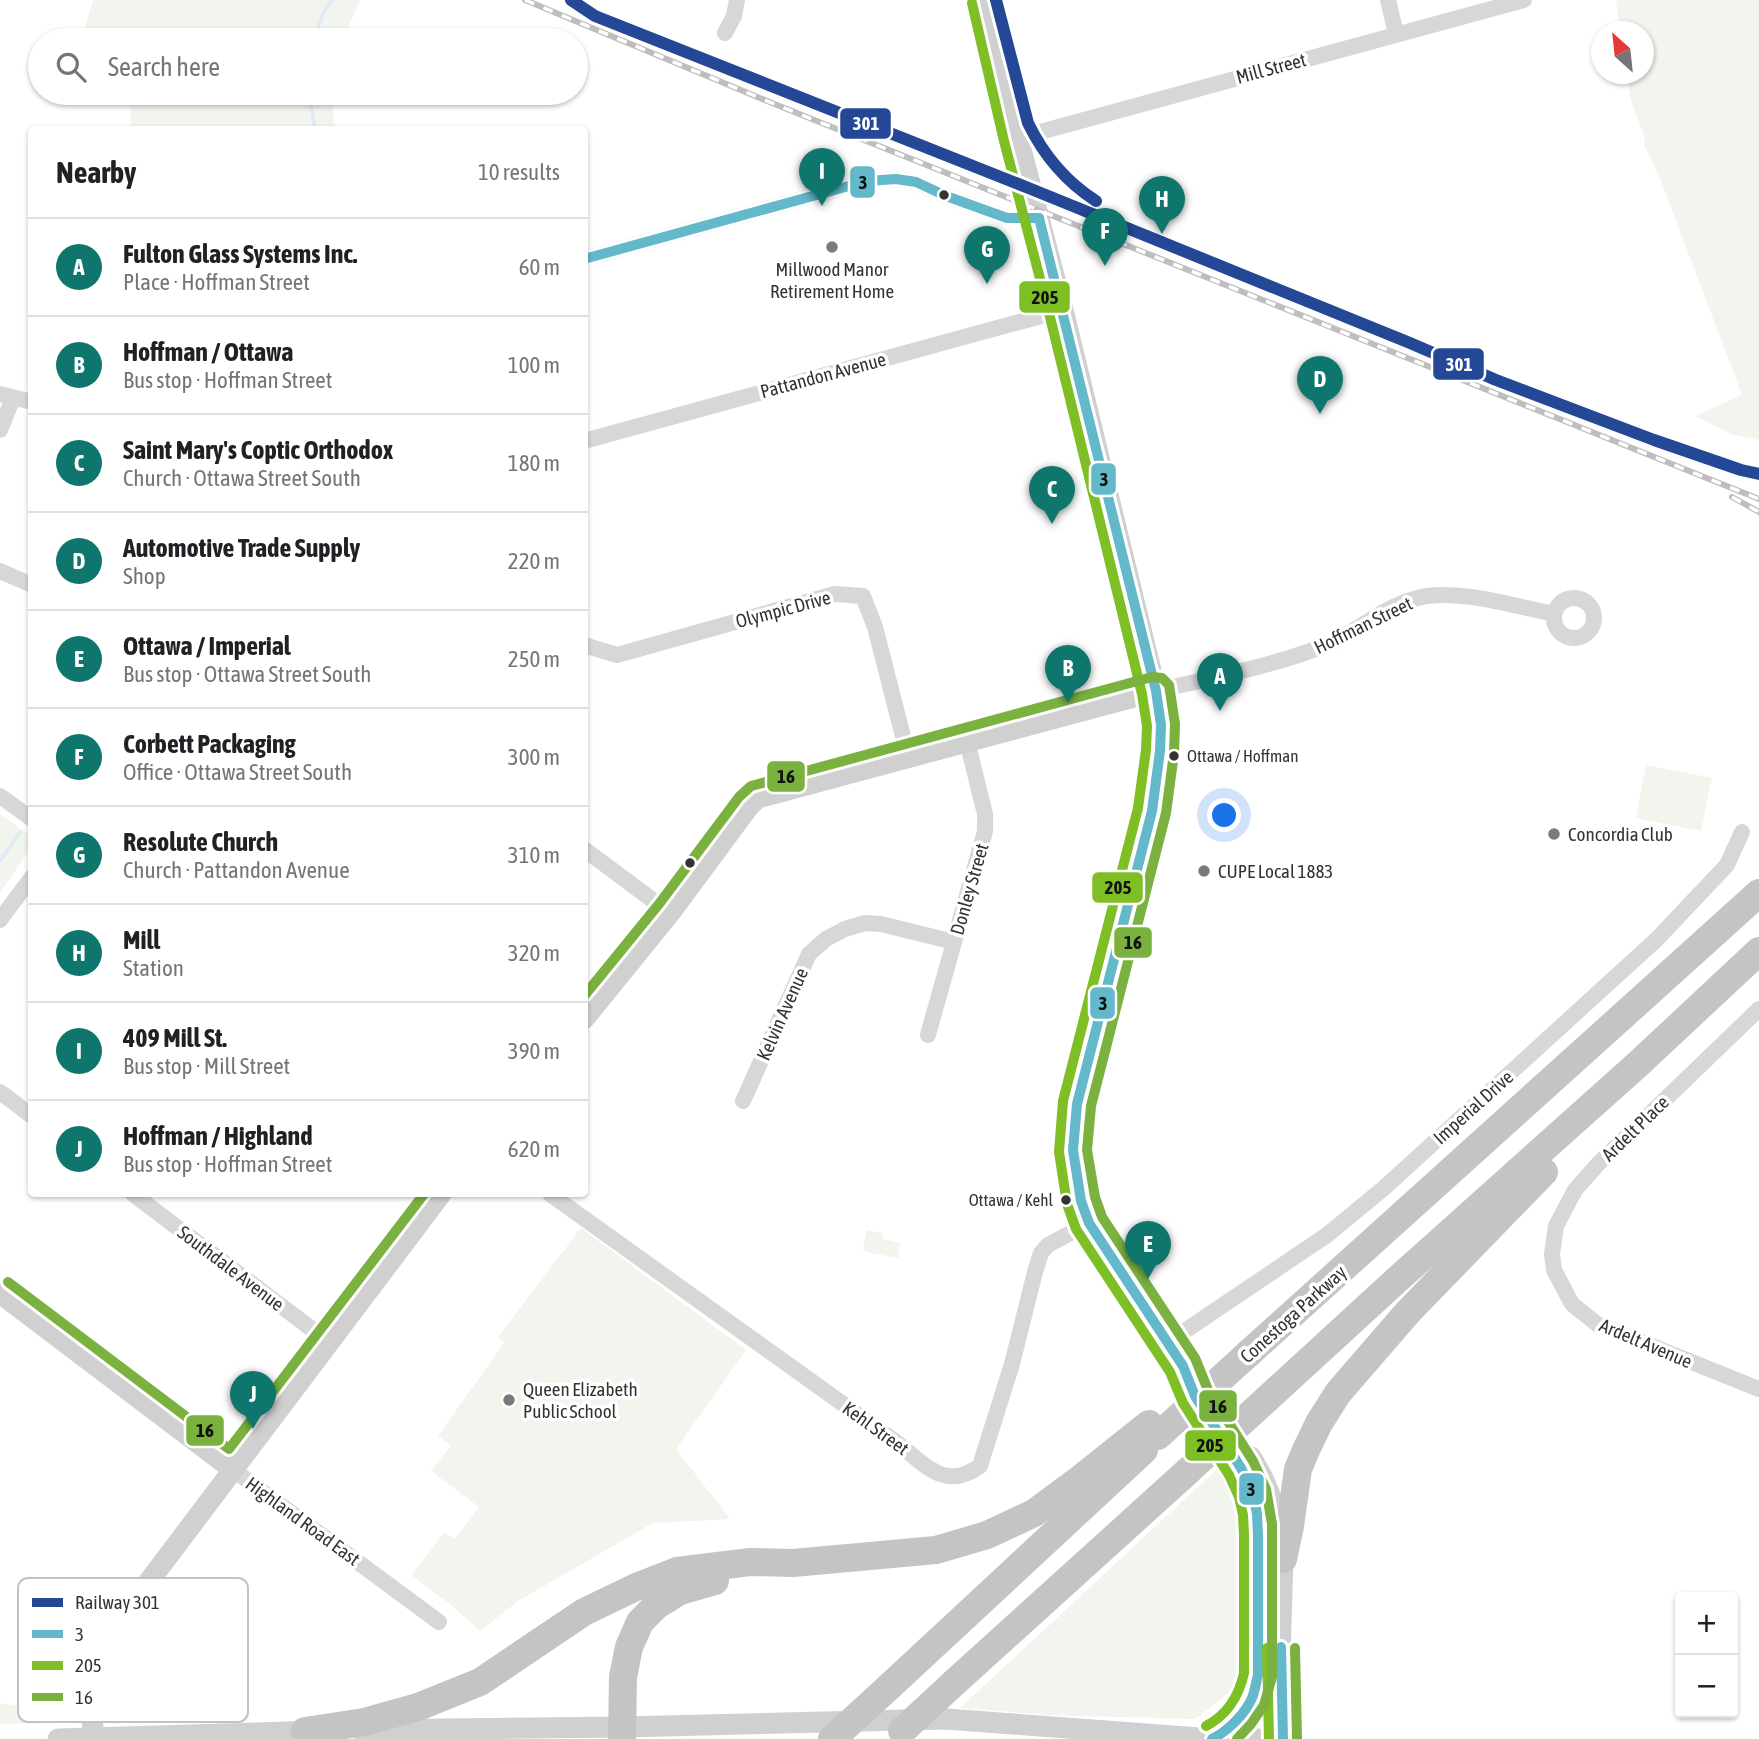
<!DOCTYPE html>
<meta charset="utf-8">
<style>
body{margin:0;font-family:"Asap Condensed",sans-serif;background:#f2f2f2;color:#202124}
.controls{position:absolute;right:21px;bottom:21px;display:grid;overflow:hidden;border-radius:7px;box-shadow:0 2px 5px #0004}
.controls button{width:63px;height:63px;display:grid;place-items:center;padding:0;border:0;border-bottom:2px solid #e0e0e0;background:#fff;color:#202124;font:35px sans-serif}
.compass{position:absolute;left:1591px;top:21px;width:63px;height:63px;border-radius:50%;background:#fff;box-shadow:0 2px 5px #0004;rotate:333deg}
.you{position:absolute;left:1225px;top:816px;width:24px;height:24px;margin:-18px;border:5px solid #fff;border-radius:50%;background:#1a73e8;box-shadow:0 0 0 10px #1a73e833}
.badge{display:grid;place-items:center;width:46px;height:46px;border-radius:50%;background:#0f766e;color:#fff;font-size:23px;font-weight:700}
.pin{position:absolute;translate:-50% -58px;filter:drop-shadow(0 2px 4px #0008)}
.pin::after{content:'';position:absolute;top:37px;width:24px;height:21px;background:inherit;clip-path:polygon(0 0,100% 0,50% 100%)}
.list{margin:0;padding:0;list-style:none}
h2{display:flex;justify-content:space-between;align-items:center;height:91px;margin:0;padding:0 28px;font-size:30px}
h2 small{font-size:23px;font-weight:400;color:#757577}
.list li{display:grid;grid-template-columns:46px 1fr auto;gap:21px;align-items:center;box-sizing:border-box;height:98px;padding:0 28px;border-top:2px solid #e0e0e0}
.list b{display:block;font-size:26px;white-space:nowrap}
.list p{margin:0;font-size:23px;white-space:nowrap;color:#757577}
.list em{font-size:23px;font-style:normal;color:#757577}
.icon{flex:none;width:38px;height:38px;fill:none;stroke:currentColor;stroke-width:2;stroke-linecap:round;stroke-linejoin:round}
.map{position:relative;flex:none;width:1759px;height:1739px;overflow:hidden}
.search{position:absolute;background:#fff;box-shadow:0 2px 5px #0004;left:28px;top:28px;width:560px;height:77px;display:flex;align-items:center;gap:18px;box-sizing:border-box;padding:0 24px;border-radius:38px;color:#757577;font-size:26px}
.panel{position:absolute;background:#fff;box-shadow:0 2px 5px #0004;left:28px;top:126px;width:560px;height:1071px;border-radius:7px}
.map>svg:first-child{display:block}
.green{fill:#f1f5ed}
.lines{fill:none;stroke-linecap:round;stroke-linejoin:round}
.stream{stroke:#ddebf3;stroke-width:3.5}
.street{stroke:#d7d7d7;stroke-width:16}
.secondary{stroke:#d0d0d0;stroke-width:21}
.highway{stroke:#c4c4c4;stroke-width:28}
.rail-casing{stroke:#bebebe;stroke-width:6}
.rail{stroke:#fff;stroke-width:3.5;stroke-dasharray:10;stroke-linecap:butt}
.highway-bridge{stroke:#c4c4c4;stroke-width:28}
.bus-1-casing{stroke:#fff;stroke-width:16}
.bus-2-casing{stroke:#fff;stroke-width:16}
.bus-3-casing{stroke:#fff;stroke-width:16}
.bus-1{stroke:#63b8c9;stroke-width:10}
.bus-2{stroke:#7fbf26;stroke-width:10}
.bus-3{stroke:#7ab13f;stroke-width:10}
.rail-1-casing{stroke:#fff;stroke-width:18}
.rail-1{stroke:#244895;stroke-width:12}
.bus-dot{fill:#333;stroke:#fff;stroke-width:2.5}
.poi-dot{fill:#7a7a7a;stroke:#fff;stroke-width:2.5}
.labels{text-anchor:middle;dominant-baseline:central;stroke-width:7;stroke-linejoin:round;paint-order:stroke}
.bus-label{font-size:17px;fill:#333;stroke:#fff;text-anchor:start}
.street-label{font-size:19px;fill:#333;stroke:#fff}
.poi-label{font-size:19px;fill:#333;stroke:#fff;text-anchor:start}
.key{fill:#fff;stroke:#c2c2c2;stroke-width:2}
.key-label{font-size:19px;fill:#333}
.line-badge{stroke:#fff;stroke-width:2.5}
.badge-label{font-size:19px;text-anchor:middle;font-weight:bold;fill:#fff}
.pale-badge-label{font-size:19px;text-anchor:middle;font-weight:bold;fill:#111}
</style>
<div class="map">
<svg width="1759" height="1739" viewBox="0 0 1759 1739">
<rect width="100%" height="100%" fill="#fff"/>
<g class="green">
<polygon points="93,0 360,0 343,40 81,40"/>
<polygon points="1616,0 1759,0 1759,440 1733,435 1695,416 1742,395 1660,178 1644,145 1645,138 1631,100 1627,74 1644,74 1644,32 1620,31"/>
<polygon points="130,93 331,93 335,129 131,129"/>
<polygon points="1646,765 1712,778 1701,831 1636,818"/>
<polygon points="0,814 32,837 31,848 0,892"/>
<polygon points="581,1228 746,1350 676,1449 730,1519 653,1523 518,1601 480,1631 451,1605 411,1575 444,1533 455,1539 479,1507 431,1471 451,1446 438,1436 504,1343 498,1337"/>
<polygon points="867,1230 883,1233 883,1239 900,1243 898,1258 865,1252 863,1248"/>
<polygon points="1228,1459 1242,1489 1243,1528 1246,1546 1235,1688 1195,1719 1048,1715 960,1708"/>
<polygon points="0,1702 2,1704 40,1707 57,1723 0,1724"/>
</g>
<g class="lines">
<g class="stream">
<polyline points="314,40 323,13 332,0"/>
<polyline points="309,93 315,130"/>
<polyline points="0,861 20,832"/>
</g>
<g class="street">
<polyline points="1388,0 1396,34"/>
<polyline points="725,33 734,16 737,0"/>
<polyline points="1018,138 1524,0"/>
<polyline points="584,259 867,181 896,179 916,182 946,196 1007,218 1039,218"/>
<polyline points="0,394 32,402"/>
<polyline points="0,430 13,398"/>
<polyline points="584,441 1063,310"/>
<polyline points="0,571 32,585"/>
<circle cx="1574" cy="618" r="20"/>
<polyline points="584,645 617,655 835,594 863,596 875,627 908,756"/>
<path d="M1156,691C1210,678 1269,667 1321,647C1358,633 1387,602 1427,596C1467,591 1514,606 1554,614"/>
<polyline points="0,796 32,819"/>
<polyline points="584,849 670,913"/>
<polyline points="0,920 32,877"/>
<polyline points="1759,1009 1599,1163 1575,1190 1556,1226 1552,1254 1554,1270 1572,1304 1597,1324 1759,1389"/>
<polyline points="928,1035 985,831 985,814 967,741"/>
<polyline points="0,1092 32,1116"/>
<polyline points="743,1101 809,954 826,939 845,929 865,923 881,924 954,942"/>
<polyline points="133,1194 329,1342"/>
<path d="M550,1194L896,1442C924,1463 944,1492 980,1466L1012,1364L1035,1272L1041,1253L1048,1245L1089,1223"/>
<polyline points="1167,1343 1327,1235 1384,1188 1657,939 1727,865 1742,832"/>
<polyline points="232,1469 439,1622"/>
</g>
<g class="secondary">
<path d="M986,0L1018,138L1063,310L1156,691L1161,725L1160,751L1152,811L1077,1104L1073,1150L1081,1201L1089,1223L1183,1366C1194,1408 1231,1442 1249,1483C1261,1509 1258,1539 1258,1568C1258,1604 1258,1639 1258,1675L1253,1695L1246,1707L1221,1736"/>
<polyline points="584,1019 670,913 750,805 758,798 1156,691"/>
<polyline points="0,1293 232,1469"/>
<polyline points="1251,1457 1263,1478 1273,1502 1283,1559 1280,1656 1283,1739"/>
<polyline points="361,1730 623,1727 946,1719 1213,1739"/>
<path d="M1215,1738C1229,1733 1244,1733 1257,1739"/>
<polyline points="58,1739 319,1731"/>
<path d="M94,1739C91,1708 86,1674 101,1645L441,1194"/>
</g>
<g class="highway">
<polyline points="1249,1353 1759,893"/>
<polyline points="1268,1398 1400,1277 1637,1065 1759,951"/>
<polyline points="1283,1559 1290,1526 1298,1469 1306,1450 1319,1423 1338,1393 1408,1312 1544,1172"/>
<polyline points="955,1682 1188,1471"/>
<polyline points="890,1686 1144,1450"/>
<polyline points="305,1731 364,1722 418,1707 480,1682 584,1612 636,1587 677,1571 750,1562 793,1563 936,1550 987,1535 1034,1513 1080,1479 1149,1424"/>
<polyline points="622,1739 623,1677 629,1647 640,1622 656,1606 680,1591 715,1581"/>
</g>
<g class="rail-casing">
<g id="rail">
<polyline points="525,0 772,103 1759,499"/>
<polyline points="1732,497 1759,512"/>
</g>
</g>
<use href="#rail" class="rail"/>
<g class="highway-bridge">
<polyline points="1158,1436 1249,1353"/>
<polyline points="1188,1471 1268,1398"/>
<polyline points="902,1731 955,1682"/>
<polyline points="832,1739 890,1686"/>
</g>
<g class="bus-1-casing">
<g id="bus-1">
<path d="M1039,218L1156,691L1161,725L1160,751L1152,811L1077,1104L1073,1150L1081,1201L1089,1223L1183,1366L1195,1396L1241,1468L1253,1493L1257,1514L1258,1535V1675C1256,1682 1255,1691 1252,1698C1245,1714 1228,1731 1212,1739"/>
<polyline points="584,259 867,181 896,179 916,182 946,196 1007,218 1039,218"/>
<polyline points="1281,1647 1283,1739"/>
</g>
</g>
<g class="bus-2-casing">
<g id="bus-2">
<path d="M972,3L1004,141L1049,313L1142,694L1147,726L1146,750L1138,808L1063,1101L1059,1152L1067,1204L1076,1229L1170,1372L1183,1403L1229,1475L1239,1497L1243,1515L1244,1535V1673C1239,1696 1227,1715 1206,1726"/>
<polyline points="1267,1648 1269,1739"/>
</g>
</g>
<g class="bus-3-casing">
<g id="bus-3">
<polyline points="584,996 659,904 739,797 751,786 1152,677 1162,678 1169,685 1175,724 1174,753 1166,813 1091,1106 1087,1150 1095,1197 1102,1217 1195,1358 1208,1390 1253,1461 1266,1489 1272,1524 1272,1677 1264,1705 1251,1724 1237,1739"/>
<polyline points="8,1282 229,1449 424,1194"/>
<polyline points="1295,1648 1297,1739"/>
</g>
</g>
<use href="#bus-1" class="bus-1"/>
<use href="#bus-2" class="bus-2"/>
<use href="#bus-3" class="bus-3"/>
<g class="rail-1-casing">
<g id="rail-1">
<polyline points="571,0 595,16 1031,189 1410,343 1496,380 1654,440 1741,470 1759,474"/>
<path d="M996,0L1028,123C1044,156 1065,181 1096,201"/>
</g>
</g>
<use href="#rail-1" class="rail-1"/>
</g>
<g class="bus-dot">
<circle cx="944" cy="195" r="6"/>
<circle cx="1174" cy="756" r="6"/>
<circle cx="690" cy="863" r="6"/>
<circle cx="1066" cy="1200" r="6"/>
</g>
<g class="poi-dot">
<circle cx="832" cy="247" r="7"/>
<circle cx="1554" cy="834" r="7"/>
<circle cx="1204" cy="871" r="7"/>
<circle cx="509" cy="1400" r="7"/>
</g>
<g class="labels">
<g class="bus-label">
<text x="1187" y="756">Ottawa / Hoffman</text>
<text x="1053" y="1200" text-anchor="end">Ottawa / Kehl</text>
</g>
<g class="street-label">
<text transform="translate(1271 68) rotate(-15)">Mill Street</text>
<text transform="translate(823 375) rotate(-15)">Pattandon Avenue</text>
<text transform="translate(783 609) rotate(-15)">Olympic Drive</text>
<text transform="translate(1363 625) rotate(-26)">Hoffman Street</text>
<text transform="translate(969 889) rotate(-74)">Donley Street</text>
<text transform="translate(782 1014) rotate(-66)">Kelvin Avenue</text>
<text transform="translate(1473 1107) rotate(-42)">Imperial Drive</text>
<text transform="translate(1635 1128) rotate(-44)">Ardelt Place</text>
<text transform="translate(231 1268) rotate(37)">Southdale Avenue</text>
<text transform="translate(1293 1314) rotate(-42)">Conestoga Parkway</text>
<text transform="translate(1646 1343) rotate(23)">Ardelt Avenue</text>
<text transform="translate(876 1428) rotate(36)">Kehl Street</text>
<text transform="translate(303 1521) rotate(36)">Highland Road East</text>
</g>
<g class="poi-label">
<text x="832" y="269" text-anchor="middle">Millwood Manor<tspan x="832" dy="22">Retirement Home</tspan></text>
<text x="1568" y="834">Concordia Club</text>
<text x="1218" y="871">CUPE Local 1883</text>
<text x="523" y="1389">Queen Elizabeth<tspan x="523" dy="22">Public School</tspan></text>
</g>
</g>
<rect x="18" y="1578" width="230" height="144" rx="10" class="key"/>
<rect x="32" y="1598" width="31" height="9" fill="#244895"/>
<rect x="32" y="1630" width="31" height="8" fill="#63b8c9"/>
<rect x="32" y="1661" width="31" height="9" fill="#7fbf26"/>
<rect x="32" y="1693" width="31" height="8" fill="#7ab13f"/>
<g class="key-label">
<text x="75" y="1609">Railway 301</text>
<text x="75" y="1641">3</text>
<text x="75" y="1672">205</text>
<text x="75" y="1704">16</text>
</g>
<g class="line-badge">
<rect x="839" y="107" width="53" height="33" rx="7" fill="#244895"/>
<rect x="849" y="165" width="27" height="34" rx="7" fill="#63b8c9"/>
<rect x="1018" y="280" width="53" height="34" rx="7" fill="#7fbf26"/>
<rect x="1432" y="347" width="53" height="34" rx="7" fill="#244895"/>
<rect x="1090" y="462" width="27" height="34" rx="7" fill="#63b8c9"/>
<rect x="766" y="760" width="40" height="33" rx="7" fill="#7ab13f"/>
<rect x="1091" y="871" width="53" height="33" rx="7" fill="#7fbf26"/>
<rect x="1113" y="926" width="40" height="33" rx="7" fill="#7ab13f"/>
<rect x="1089" y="986" width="27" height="34" rx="7" fill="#63b8c9"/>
<rect x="1198" y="1389" width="40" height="34" rx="7" fill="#7ab13f"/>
<rect x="185" y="1414" width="40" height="33" rx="7" fill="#7ab13f"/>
<rect x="1184" y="1429" width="53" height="33" rx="7" fill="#7fbf26"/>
<rect x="1238" y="1472" width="27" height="34" rx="7" fill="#63b8c9"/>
</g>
<g class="badge-label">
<text x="866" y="130">301</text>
<text x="1459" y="371">301</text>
</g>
<g class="pale-badge-label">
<text x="863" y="189">3</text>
<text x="1045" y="304">205</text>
<text x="1104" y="486">3</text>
<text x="786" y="783">16</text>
<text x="1118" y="894">205</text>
<text x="1133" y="949">16</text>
<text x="1103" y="1010">3</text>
<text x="1218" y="1413">16</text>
<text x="205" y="1437">16</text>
<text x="1210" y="1452">205</text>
<text x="1251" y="1496">3</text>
</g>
</svg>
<div class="controls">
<button>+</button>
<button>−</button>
</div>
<svg class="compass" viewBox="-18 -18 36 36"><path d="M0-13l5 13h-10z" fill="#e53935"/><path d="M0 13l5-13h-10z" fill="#757577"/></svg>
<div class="you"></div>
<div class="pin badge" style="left:1220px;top:711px">A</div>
<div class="pin badge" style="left:1068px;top:703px">B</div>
<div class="pin badge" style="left:1052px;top:524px">C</div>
<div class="pin badge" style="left:1320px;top:414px">D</div>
<div class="pin badge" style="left:1148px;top:1279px">E</div>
<div class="pin badge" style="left:1105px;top:266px">F</div>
<div class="pin badge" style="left:987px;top:284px">G</div>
<div class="pin badge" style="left:1162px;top:234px">H</div>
<div class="pin badge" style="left:822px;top:206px">I</div>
<div class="pin badge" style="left:253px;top:1429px">J</div>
<div class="search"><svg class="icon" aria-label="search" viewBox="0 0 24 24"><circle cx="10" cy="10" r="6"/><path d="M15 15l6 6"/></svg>Search here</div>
<section class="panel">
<h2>Nearby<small>10 results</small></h2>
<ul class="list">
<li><span class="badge">A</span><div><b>Fulton Glass Systems Inc.</b><p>Place · Hoffman Street</p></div><em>60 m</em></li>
<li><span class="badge">B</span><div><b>Hoffman / Ottawa</b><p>Bus stop · Hoffman Street</p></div><em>100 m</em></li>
<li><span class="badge">C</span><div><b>Saint Mary's Coptic Orthodox</b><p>Church · Ottawa Street South</p></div><em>180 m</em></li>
<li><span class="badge">D</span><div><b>Automotive Trade Supply</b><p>Shop</p></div><em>220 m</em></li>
<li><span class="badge">E</span><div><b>Ottawa / Imperial</b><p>Bus stop · Ottawa Street South</p></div><em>250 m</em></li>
<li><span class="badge">F</span><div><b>Corbett Packaging</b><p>Office · Ottawa Street South</p></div><em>300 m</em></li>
<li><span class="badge">G</span><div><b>Resolute Church</b><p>Church · Pattandon Avenue</p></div><em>310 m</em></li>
<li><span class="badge">H</span><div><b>Mill</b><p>Station</p></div><em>320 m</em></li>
<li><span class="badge">I</span><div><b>409 Mill St.</b><p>Bus stop · Mill Street</p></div><em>390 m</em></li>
<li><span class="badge">J</span><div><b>Hoffman / Highland</b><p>Bus stop · Hoffman Street</p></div><em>620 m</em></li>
</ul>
</section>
</div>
